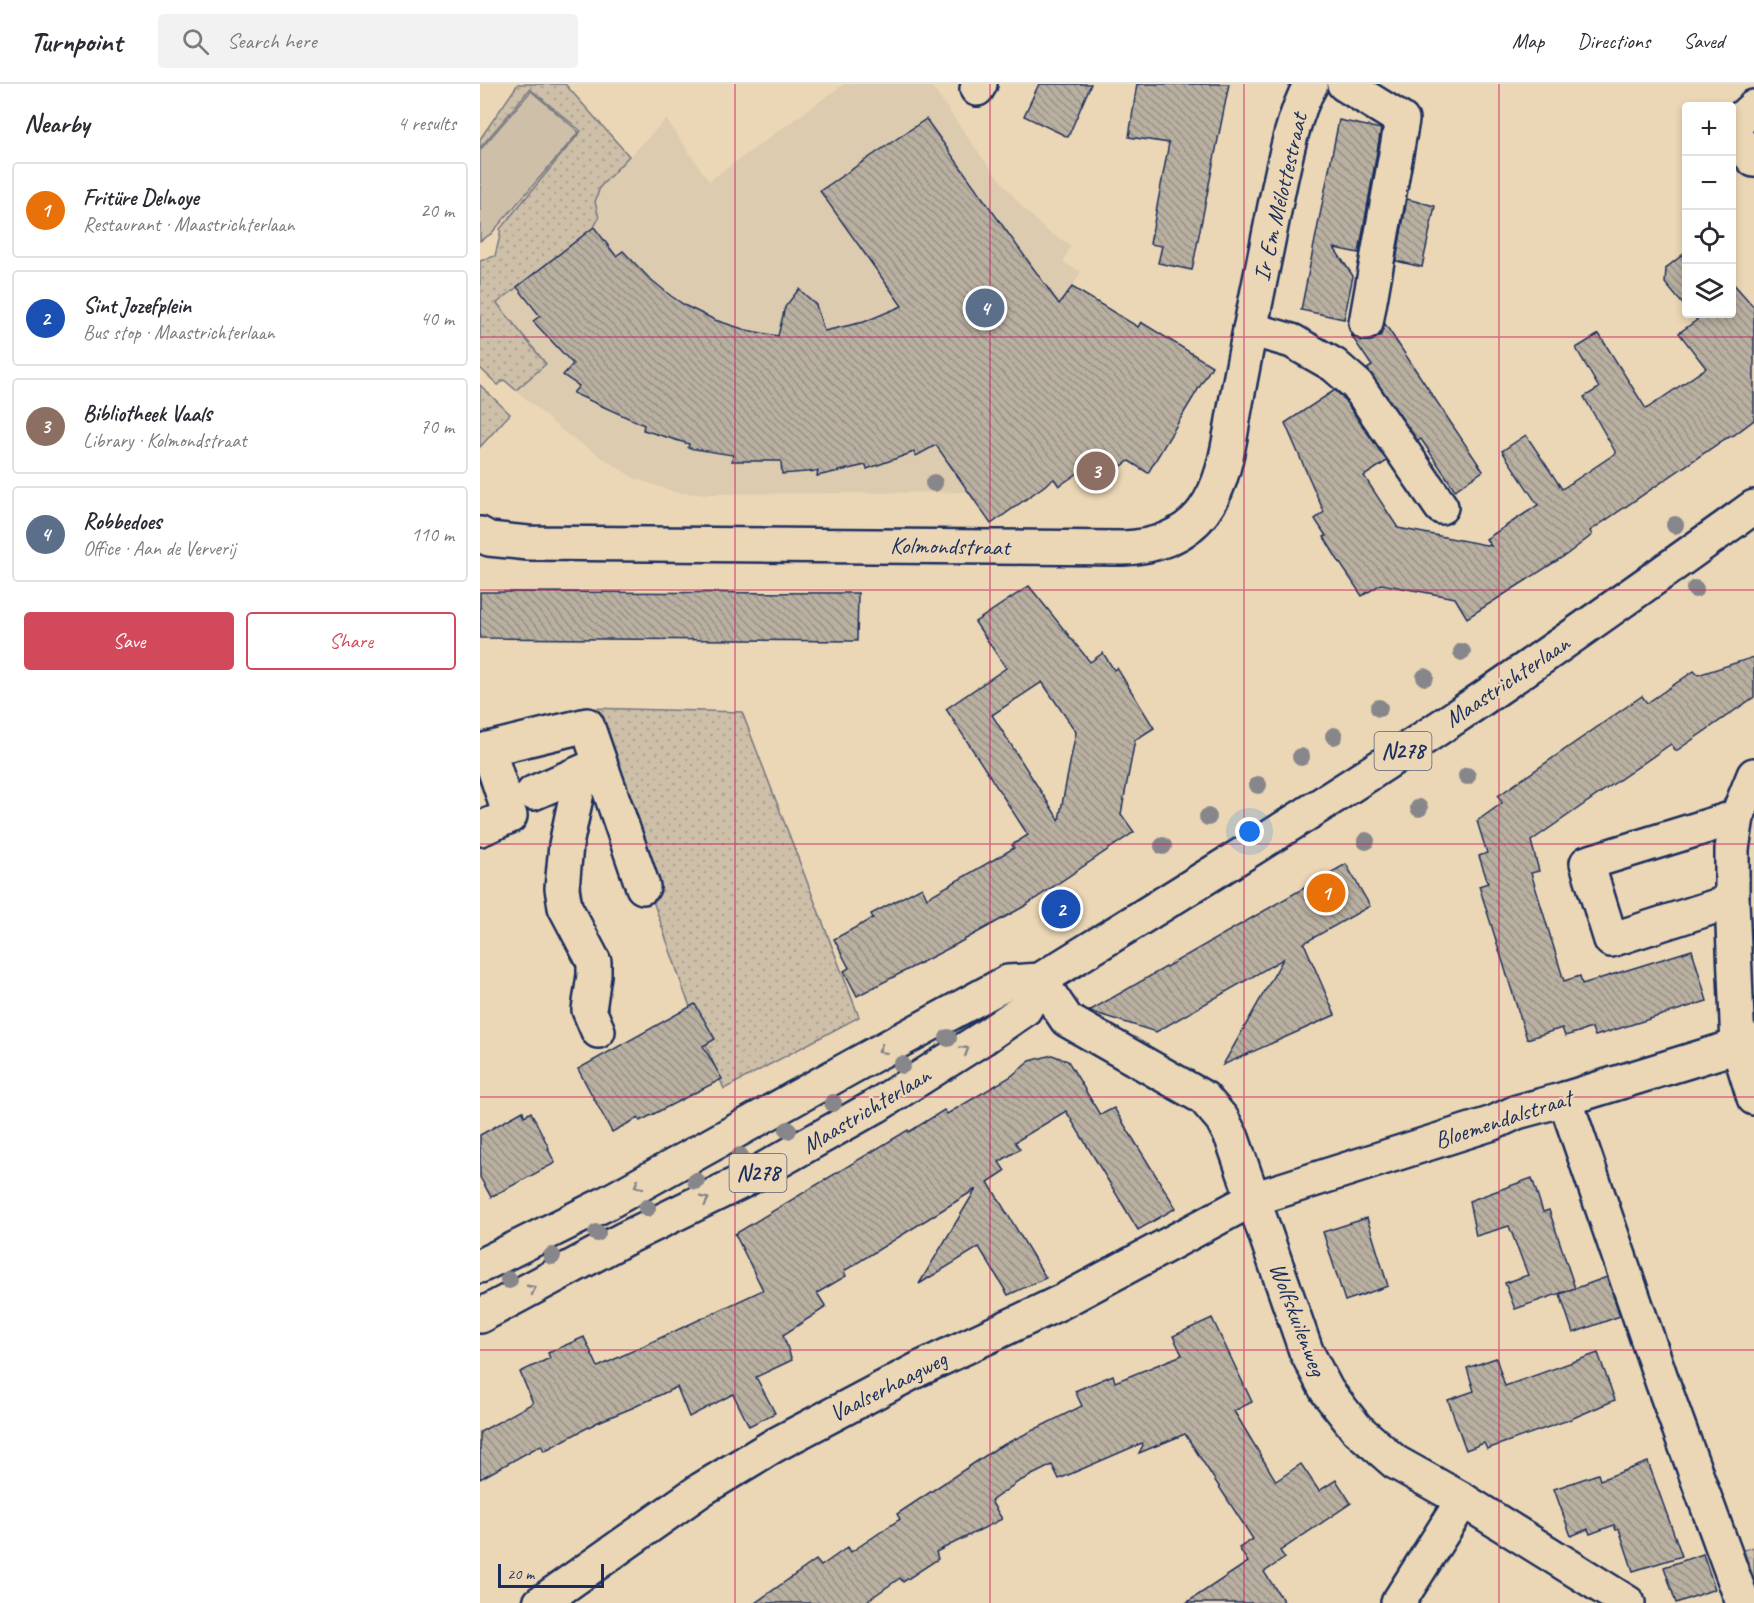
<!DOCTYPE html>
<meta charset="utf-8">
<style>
body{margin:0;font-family:Caveat,sans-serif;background:#f2f2f3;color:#2b2b33}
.controls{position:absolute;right:18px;top:18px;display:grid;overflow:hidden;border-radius:6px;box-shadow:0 3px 9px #0003}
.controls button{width:54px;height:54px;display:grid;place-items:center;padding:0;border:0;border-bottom:2px solid #e1e1e2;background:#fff;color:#2b2b33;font:30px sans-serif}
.scale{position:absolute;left:18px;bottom:15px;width:106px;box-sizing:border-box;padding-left:6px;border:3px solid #1b2f5e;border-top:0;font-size:16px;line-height:21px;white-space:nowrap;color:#1b2f5e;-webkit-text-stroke:4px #ebd7b5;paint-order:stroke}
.you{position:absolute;left:770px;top:748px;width:21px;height:21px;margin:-15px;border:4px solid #fff;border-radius:50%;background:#1a73e8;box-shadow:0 0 0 9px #1a73e833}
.badge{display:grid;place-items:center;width:39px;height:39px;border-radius:50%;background:#d1495b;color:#fff;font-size:20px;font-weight:700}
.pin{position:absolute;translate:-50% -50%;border:3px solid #fff;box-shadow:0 2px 6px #0006}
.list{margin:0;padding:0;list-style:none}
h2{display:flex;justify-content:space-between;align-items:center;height:78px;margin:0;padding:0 24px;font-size:26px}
h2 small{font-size:20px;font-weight:400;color:#7c7c81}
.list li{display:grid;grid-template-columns:39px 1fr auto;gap:18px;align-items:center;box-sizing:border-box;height:96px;margin:0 12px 12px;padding:0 12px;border:2px solid #e1e1e2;border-radius:6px}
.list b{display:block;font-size:22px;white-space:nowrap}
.list p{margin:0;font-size:20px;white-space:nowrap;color:#7c7c81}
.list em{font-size:20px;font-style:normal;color:#7c7c81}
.actions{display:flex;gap:12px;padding:18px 24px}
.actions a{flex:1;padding:14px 0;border:2px solid #d1495b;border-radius:6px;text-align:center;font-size:21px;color:#d1495b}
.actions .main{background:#d1495b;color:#fff}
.icon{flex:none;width:33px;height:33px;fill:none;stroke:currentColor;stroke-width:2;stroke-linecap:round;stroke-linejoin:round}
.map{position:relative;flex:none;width:1274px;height:1519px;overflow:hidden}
header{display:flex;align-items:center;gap:36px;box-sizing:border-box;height:84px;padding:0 30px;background:#fff;border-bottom:2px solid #e1e1e2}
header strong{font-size:28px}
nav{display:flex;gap:33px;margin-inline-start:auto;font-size:21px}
.search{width:420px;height:54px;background:#f2f2f3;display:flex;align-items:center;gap:15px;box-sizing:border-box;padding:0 21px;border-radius:6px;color:#7c7c81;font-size:22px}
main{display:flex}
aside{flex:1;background:#fff}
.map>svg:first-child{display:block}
.built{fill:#dccbaf}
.grass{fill:url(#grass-dots);stroke:#747783;stroke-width:1.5}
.pitch{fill:#cdbfa8;stroke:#747783;stroke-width:1.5}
.building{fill:url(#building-back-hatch);stroke:#1b2f5e;stroke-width:1.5;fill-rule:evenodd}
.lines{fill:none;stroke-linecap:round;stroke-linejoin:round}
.minor-casing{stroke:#1b2f5e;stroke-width:38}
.major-casing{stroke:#1b2f5e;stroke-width:38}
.minor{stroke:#ebd7b5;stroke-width:33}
.major{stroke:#ebd7b5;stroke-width:33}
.tree{fill:#87878b}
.oneway{stroke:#83838a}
.grid{fill:none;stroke:#c2185b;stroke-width:1.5;stroke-opacity:0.55}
.labels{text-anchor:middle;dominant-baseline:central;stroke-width:4.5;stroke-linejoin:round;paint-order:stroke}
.shield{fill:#ebd7b5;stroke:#596178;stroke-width:1.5}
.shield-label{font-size:22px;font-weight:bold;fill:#1b2f5e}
.street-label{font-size:24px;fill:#1b2f5e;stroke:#ebd7b5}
</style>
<header>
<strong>Turnpoint</strong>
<div class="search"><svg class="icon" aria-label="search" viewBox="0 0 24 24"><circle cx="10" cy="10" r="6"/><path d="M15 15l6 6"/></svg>Search here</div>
<nav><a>Map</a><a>Directions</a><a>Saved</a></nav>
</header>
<main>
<aside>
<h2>Nearby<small>4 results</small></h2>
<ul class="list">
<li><span class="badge" style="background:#e8710a">1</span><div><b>Fritüre Delnoye</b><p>Restaurant · Maastrichterlaan</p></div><em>20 m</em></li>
<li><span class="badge" style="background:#1a4fb4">2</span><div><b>Sint Jozefplein</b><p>Bus stop · Maastrichterlaan</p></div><em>40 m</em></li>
<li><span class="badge" style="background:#8d6e63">3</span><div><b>Bibliotheek Vaals</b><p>Library · Kolmondstraat</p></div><em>70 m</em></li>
<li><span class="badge" style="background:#5c6f8a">4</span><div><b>Robbedoes</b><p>Office · Aan de Ververij</p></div><em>110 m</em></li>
</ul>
<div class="actions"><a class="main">Save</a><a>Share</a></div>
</aside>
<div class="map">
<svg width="1274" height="1519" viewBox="0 0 1274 1519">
<defs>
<pattern id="grass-dots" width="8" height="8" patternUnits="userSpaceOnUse" patternTransform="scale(1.5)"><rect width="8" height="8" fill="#cdbfa8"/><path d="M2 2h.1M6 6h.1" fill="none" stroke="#afa493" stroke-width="1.8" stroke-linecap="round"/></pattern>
<pattern id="building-back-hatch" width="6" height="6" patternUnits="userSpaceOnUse" patternTransform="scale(1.5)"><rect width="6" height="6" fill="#bab0a1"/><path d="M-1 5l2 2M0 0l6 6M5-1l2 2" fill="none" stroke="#969086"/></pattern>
</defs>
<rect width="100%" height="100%" fill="#ebd7b5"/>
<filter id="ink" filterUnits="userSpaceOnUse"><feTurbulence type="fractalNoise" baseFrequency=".0167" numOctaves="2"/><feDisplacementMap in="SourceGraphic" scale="12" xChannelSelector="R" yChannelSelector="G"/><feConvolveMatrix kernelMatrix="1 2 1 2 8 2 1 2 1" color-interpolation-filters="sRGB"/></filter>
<g filter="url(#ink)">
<polygon class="built" points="364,0 450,0 504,76 542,123 568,148 591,161 583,178 601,188 522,322 511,440 488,408 229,410 197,409 154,394 86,350 36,306 65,279 13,218 37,203 114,143 119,134 115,118 120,103 186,35 229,97"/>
<g class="grass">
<polygon points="38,0 85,0 149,72 120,103 115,118 119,134 114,143 17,219 66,280 36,306 24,296 18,301 0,284 0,177 15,172 20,152 20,145 101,47 50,5 0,64 0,55"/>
<polygon points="0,301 30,330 0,363"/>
<polygon points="107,624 262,628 379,933 244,1005 205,910"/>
<polygon points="1274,1463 1274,1496 1264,1466"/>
</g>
<polygon class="pitch" points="51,7 99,48 11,150 0,157 0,66"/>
<g class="building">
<polygon points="559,0 611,0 588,53 544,32"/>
<polygon points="657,0 749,0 712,186 678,179 682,162 670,160 689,59 649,53"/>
<polygon points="446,35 579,220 592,203 658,243 661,238 732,282 668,389 649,377 608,406 598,389 579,402 574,395 511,440 456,361 436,372 434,368 387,385 386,381 337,392 338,387 302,390 301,377 252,377 253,371 208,364 209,360 163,346 164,341 93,309 99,302 83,291 93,280 53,237 60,232 37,203 114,143 136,172 143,167 168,193 191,212 206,222 235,236 266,246 298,252 305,223 319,205 336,221 344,247 384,238 422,222 340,107"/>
<polygon points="859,36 901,45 879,169 854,164 873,192 864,235 821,226"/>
<polygon points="927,115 955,122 942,183 916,177"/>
<polygon points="1206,168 1206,224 1185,199 1186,184"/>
<polygon points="1251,197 1274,223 1274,336 1254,351 1245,355 1110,447 1112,451 1086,471 987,534 975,514 901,500 882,512 856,473 844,453 846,452 835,435 844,428 805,339 855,306 863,314 907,377 884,392 918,444 1011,462 1006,455 1058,421 1022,367 1046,351 1082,405 1136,369 1104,313 1119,304 1096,264 1119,250 1166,325 1226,284 1199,249 1217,236 1211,230 1251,230"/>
<polygon points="905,240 1003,387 975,406 941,355 938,357 887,285 892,282 871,251 882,257 892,257 901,251"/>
<path d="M549,502L610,578L623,569L634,586L637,584L674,644L655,656L641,730L654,748L543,823L475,861L377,912L364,887L369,884L354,855L393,834L391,830L442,803L447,814L534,764L532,761L548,751L466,625L526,584L495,538ZM562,598L596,648L579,736L512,631Z"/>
<polygon points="0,508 378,509 377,557 0,554"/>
<polygon points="1274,573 1274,613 1196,667 1191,660 1051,757 1059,787 1051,789 1084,897 1100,892 1102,900 1212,866 1227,917 1115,952 1112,944 1085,952 1082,944 1047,955 999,802 1008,799 999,772 1007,769 997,737 1022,719 1018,712 1162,612 1167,619 1214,587 1218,591"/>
<polygon points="866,780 890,822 824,859 855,931 743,981 803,875 676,948 609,927"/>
<polygon points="215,920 235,955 223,962 242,995 160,1037 158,1034 132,1048 98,985"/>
<polygon points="572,971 588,977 620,1031 634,1024 696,1124 658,1146 586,1027 535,1058 540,1065 519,1078 525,1087 508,1098 566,1194 528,1211 499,1163 439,1200 496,1105 364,1187 366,1192 337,1209 346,1223 303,1251 312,1276 276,1293 295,1329 269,1342 253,1310 209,1333 197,1303 152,1324 118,1338 64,1367 61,1361 0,1395 0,1348 53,1319 40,1288 70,1274 68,1269 104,1253 118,1283 283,1206 255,1150 428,1046 429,1048 464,1026 467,1030 530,993 550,977"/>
<polygon points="43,1027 44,1032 51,1028 69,1064 68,1065 75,1079 11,1113 0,1093 0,1051"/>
<polygon points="1052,1094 1063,1128 1069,1126 1095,1204 1035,1225 1025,1199 1048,1191 1029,1142 996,1152 989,1117"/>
<polygon points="887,1134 908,1202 865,1217 843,1148"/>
<polygon points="1127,1193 1140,1232 1093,1249 1080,1210"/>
<polygon points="732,1234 772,1318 754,1327 796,1397 821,1380 839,1407 856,1396 871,1419 800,1467 805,1474 784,1488 805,1519 706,1519 768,1478 759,1464 773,1455 705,1350 659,1369 663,1361 662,1359 579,1395 572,1381 538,1398 511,1417 522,1435 456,1468 458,1475 423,1498 420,1494 384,1519 275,1519 336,1476 341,1482 368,1463 371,1468 420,1435 417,1430 517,1364 602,1322 595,1307 633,1291 635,1298 702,1271 693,1252"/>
<polygon points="1118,1269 1135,1316 1091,1335 1007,1365 1004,1359 986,1366 968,1316 994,1307 987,1284 1016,1274 1025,1302"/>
<polygon points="1168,1378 1202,1472 1153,1487 1139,1445 1136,1446 1134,1441 1110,1450 1108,1445 1091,1452 1074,1405 1118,1390 1120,1396"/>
<polygon points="1223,1470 1235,1505 1196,1519 1184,1483"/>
</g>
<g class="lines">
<g class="minor-casing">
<g id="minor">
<polyline points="864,0 922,36 886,239"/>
<polyline points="497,5 500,0"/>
<polyline points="1252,43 1274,23"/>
<polyline points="1252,49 1274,76"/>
<polyline points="770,245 812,257 854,281 877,301 961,423"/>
<path d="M0,450L9,455L48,459L643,464C673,463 704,453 723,428C746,397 749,356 756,319C768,253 782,188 795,122C803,85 812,32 831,0"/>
<polyline points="101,689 86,761 82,804 85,823 114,878 114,891 109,926 118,947"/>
<polyline points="1274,691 1257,733 1252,765 1252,817 1258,962 1274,1014"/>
<polyline points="53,709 116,682"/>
<polyline points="0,745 30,732 8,665 107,641 163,803"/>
<polyline points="1252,817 1131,856 1107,779 1257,733"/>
<polyline points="560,896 587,936 724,1014 742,1035 752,1054 826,1267 847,1307 876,1344 915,1378 983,1416 1148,1519"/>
<polyline points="1085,1015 1183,1300 1263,1519"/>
<polyline points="60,1519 222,1405 293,1362 439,1285 581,1218 773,1115 1013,1039 1037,1028 1085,1015 1274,957"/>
<polyline points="918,1519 983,1416"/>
</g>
</g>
<g class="major-casing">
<g id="major">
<path d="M0,1182L125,1120L373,982L528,898L560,896C699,810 838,725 974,634C1075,566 1175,494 1274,423"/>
<polyline points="0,1232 144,1155 263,1097 396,1022 503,954 545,925 560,896"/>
</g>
</g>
<use href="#minor" class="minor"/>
<use href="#major" class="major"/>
</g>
<g class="tree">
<circle cx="454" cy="399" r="9"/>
<circle cx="1195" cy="441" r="9"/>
<circle cx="1215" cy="505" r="9"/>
<circle cx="982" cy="568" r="9"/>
<circle cx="945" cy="593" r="9"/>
<circle cx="899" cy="624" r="9"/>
<circle cx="854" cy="652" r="9"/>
<circle cx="821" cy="673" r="9"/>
<circle cx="987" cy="692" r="9"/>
<circle cx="778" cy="701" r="9"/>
<circle cx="939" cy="724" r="9"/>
<circle cx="728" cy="733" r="9"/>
<circle cx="886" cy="757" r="9"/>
<circle cx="683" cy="762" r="9"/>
<circle cx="468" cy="954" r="9"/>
<circle cx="422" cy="981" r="9"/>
<circle cx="353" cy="1019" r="9"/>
<circle cx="308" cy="1046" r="9"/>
<circle cx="260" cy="1072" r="9"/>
<circle cx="216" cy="1097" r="9"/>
<circle cx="167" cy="1124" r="9"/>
<circle cx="117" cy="1149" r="9"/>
<circle cx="72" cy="1172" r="9"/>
<circle cx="29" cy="1196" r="9"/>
</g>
<defs><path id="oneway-chevron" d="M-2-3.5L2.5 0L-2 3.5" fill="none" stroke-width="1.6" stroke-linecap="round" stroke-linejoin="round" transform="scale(1.5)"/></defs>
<g class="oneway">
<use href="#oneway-chevron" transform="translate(402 966) rotate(151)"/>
<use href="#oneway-chevron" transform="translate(485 966) rotate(-32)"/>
<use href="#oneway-chevron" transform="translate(158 1101) rotate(151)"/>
<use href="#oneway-chevron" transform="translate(225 1116) rotate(-26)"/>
<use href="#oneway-chevron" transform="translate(52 1205) rotate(-28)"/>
</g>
</g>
<path class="grid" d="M255,0V1519M510,0V1519M764,0V1519M1019,0V1519M0,253H1274M0,506H1274M0,760H1274M0,1013H1274M0,1266H1274"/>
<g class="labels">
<g class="shield">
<rect x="894.5" y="648" width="57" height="38" rx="4.5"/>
<rect x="249.5" y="1070" width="57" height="38" rx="4.5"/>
</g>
<g class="shield-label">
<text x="923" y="667">N278</text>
<text x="278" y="1089">N278</text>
</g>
<g class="street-label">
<text transform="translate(800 113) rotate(-77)">Ir Em Mélottestraat</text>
<text transform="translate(470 462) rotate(1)">Kolmondstraat</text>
<text transform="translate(1027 597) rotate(-34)">Maastrichterlaan</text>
<text transform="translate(386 1026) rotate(-31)">Maastrichterlaan</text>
<text transform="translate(1023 1035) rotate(-18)">Bloemendalstraat</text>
<text transform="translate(818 1235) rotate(69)">Wolfskuilenweg</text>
<text transform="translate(408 1302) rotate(-27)">Vaalserhaagweg</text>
</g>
</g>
</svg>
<div class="controls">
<button>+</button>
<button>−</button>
<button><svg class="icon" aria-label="locate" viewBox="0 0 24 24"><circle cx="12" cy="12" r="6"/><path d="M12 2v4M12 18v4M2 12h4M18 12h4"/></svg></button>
<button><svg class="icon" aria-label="layers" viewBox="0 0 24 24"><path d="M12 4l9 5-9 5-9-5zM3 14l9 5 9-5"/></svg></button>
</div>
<div class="scale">20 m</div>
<div class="you"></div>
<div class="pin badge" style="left:846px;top:809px;background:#e8710a">1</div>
<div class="pin badge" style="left:581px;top:825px;background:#1a4fb4">2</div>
<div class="pin badge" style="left:616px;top:387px;background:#8d6e63">3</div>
<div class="pin badge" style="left:505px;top:224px;background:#5c6f8a">4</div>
</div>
</main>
